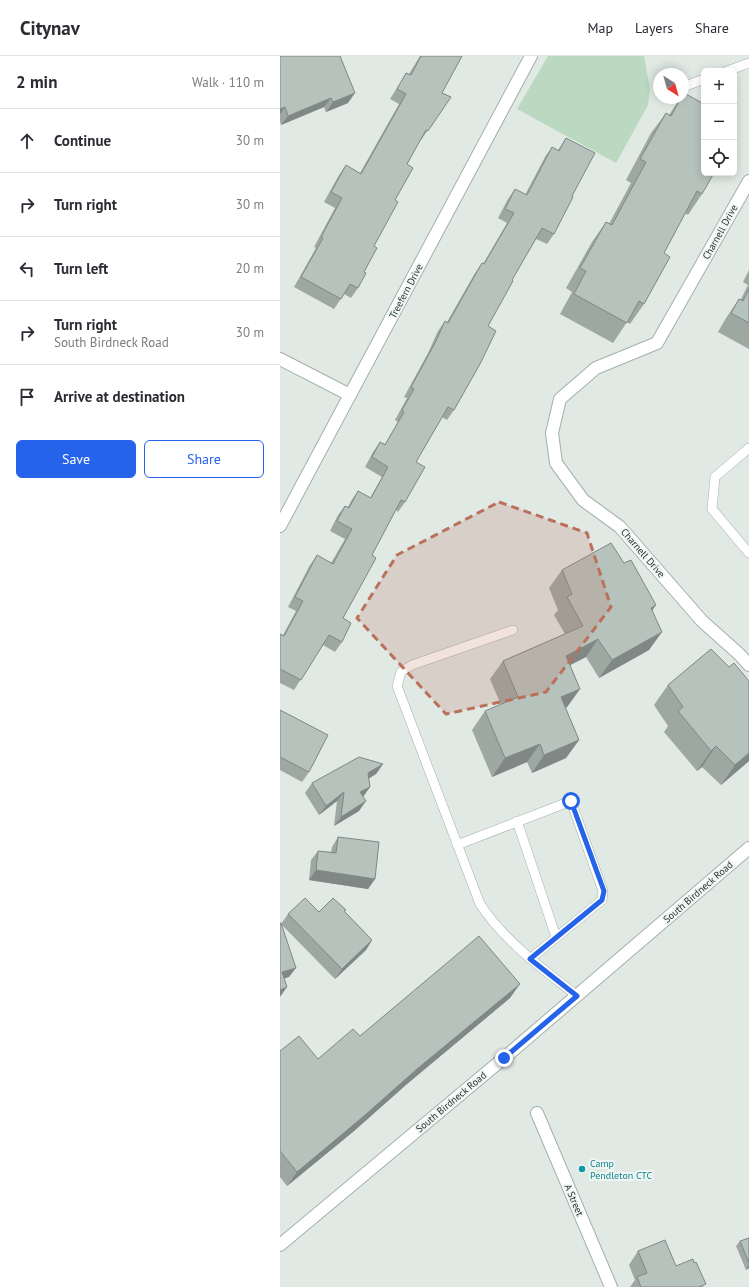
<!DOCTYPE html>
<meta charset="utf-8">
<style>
body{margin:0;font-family:"PT Sans",sans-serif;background:#f2f2f3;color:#2b2b33}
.controls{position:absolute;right:12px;top:12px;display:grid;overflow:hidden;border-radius:6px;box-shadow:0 2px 10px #0003}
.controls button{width:36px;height:36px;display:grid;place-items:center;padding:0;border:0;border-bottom:1px solid #e1e1e2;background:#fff;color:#2b2b33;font:20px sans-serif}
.compass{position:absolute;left:373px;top:12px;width:36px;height:36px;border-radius:50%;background:#fff;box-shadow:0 2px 10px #0003;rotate:143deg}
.stop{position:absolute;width:12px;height:12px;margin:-9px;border:3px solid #2563eb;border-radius:50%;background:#fff}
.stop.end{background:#2563eb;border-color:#fff;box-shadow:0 1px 4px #0008}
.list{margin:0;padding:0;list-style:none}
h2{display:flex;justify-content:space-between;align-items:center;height:52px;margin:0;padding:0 16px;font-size:17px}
h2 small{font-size:13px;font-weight:400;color:#7c7c81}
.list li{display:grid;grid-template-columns:26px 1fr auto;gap:12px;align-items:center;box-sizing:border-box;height:64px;padding:0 16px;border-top:1px solid #e1e1e2}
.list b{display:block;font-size:15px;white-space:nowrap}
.list p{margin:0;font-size:13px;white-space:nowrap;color:#7c7c81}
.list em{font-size:13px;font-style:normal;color:#7c7c81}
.actions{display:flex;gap:8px;padding:12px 16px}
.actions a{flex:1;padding:9px 0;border:1px solid #2563eb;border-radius:6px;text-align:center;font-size:14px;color:#2563eb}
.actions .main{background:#2563eb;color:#fff}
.icon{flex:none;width:22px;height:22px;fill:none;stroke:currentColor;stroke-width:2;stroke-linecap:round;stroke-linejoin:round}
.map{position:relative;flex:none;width:469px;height:1231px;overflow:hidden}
header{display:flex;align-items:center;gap:24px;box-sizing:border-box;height:56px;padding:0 20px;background:#fff;border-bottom:1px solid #e1e1e2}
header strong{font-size:19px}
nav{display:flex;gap:22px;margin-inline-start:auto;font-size:14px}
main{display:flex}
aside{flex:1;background:#fff}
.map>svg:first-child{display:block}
.green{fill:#bbd8c1}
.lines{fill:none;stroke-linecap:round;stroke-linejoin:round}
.service-casing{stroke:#a4b0aa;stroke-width:10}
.minor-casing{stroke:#a4b0aa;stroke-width:14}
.tertiary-casing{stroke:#a4b0aa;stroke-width:14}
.service{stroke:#fff;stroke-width:9}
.minor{stroke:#fff;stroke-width:12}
.tertiary{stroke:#fff;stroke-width:12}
.wall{fill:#9da8a3}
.shaded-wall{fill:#7f8884}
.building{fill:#b6c3bd;stroke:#7f8884}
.route{stroke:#2563eb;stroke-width:5}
.marked{fill:#bb705b;fill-opacity:0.2;stroke:#bb705b;stroke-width:3;stroke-dasharray:8 5;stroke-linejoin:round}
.culture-dot{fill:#0f9aa8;stroke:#f0f6f3;stroke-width:1.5}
.labels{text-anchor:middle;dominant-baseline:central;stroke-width:4;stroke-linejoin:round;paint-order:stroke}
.street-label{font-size:10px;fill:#233730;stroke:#f0f6f3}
.culture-label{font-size:10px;fill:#0d838f;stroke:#f0f6f3;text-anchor:start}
</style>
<header>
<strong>Citynav</strong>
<nav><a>Map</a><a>Layers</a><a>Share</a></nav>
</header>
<main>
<aside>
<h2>2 min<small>Walk · 110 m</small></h2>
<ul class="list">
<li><svg class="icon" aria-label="ahead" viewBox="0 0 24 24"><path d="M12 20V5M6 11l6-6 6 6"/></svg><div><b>Continue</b></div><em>30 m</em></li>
<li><svg class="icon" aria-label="right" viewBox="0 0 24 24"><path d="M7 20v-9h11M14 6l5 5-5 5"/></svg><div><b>Turn right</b></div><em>30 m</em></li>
<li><svg class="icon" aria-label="left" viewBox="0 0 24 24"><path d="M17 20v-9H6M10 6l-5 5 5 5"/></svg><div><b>Turn left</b></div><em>20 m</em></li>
<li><svg class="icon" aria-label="right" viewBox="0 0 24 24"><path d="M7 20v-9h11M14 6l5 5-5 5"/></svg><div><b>Turn right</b><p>South Birdneck Road</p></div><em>30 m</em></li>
<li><svg class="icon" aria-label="arrive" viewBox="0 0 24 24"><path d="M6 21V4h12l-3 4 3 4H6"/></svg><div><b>Arrive at destination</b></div></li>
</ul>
<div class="actions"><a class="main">Save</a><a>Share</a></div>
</aside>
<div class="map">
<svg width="469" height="1231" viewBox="0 0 469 1231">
<rect width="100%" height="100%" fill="#e0e9e4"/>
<polygon class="green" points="268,0 364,0 370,33 368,49 336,107 237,53"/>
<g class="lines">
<g class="service-casing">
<g id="service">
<polyline points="447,15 469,7"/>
<polyline points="403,31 424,23"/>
<polyline points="469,392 435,421 432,453 469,497"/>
<path d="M233,574L132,609L121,616L117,630L200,848C225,886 262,912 297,940"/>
<polyline points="237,765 276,881"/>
<polyline points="177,789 291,745 323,835 322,844 250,903"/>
</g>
</g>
<g class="minor-casing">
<g id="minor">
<polyline points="469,125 377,287 316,312 280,343 272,377 276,407 303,444 340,471 422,565 459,598 469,609"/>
<polyline points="0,303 70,339"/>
<polyline points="0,470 251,0"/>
<polyline points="257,1057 331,1231"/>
</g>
</g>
<g class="tertiary-casing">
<polyline id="tertiary" points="0,1189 224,1002 469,792"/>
</g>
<use href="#service" class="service"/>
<use href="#minor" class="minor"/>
<use href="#tertiary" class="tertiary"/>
</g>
<g class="wall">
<polygon points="0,0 68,47 46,56 44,51 1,69 0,66"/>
<polygon points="140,0 182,0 162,37 171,41 141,84 140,84 127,108 115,144 94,190 78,232 71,242 64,238 54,253 14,231 36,192 34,191 55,152 44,146 59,119 66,109 80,117 119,48 110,43 120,27 126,17 129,18"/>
<polygon points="400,42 403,42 422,138 408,159 405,157 384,197 364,248 350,268 347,266 333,287 280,258 292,236 286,232 312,186 326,166 329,168 351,127 346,124 371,77 386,57 389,59"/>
<polygon points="286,82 292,140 274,178 267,188 256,183 232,224 208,270 174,354 167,364 162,361 136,406 125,446 118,456 116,454 92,499 63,562 62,586 55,596 43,589 14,634 0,627 0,578 3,579 16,555 8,551 30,509 37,499 51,507 65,483 50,475 58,459 65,450 68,451 71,445 78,435 90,442 102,421 85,411 93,396 100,386 105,388 118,366 115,364 127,342 124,341 148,297 158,275 165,265 167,266 195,217 202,207 203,208 227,167 218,162 228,143 235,133 245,139 265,101 272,91 278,94"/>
<polygon points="469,214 469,293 438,276 446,262 459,243 461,243 468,229 463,226"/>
<polygon points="282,514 372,555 369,594 319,622 306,601 290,609 300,633 287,651 285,652 299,684 286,702 252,717 247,706 212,721 192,674 205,655 221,649 210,623 223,605 285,578 274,559 278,554 269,532"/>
<polygon points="449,611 469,625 469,705 441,729 422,711 417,715 384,676 388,670 374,649 388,629"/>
<polygon points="0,654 29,716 22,726 0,714"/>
<polygon points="103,708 96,718 88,723 90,731 83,740 79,755 54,770 57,745 39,759 25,737 32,727"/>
<polygon points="58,781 95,823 88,833 29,824 31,804 38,795 51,796 52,791"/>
<polygon points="64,855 92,884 86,894 55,923 1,868 8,858 39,856"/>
<polygon points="230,942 127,1028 74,1075 7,1130 0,1121 0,995 38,1003 80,980"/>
<polygon points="469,1182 469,1212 466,1214 456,1190 460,1185"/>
<polygon points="358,1195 396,1210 424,1231 350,1231 355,1224 349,1209"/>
</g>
<g class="shaded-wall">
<polygon points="75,37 68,47 46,56 53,46"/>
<polygon points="51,42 44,51 1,69 8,60"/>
<polygon points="5,51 0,58 0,53"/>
<polygon points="376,549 363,568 371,552"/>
<polygon points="382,576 369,594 319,622 332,604"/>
<polygon points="318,583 306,601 273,618 286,600"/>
<polygon points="300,633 287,651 268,659 281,641"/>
<polygon points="299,684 286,702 252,717 264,699"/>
<polygon points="260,688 247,706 212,721 225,702"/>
<polygon points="436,690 422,711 417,715 431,695"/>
<polygon points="469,697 469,705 441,729 455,709"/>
<polygon points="103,708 96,718 81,727 88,717"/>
<polygon points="90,731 83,741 80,736"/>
<polygon points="64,736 57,745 39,759 46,750"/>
<polygon points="86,745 79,755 54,770 61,761"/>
<polygon points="36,814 95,823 88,833 29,824"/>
<polygon points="92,884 86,894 55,923 62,913"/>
<polygon points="16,912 9,921 0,924 2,916"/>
<polygon points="240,928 230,942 127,1028 74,1075 7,1130 17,1116 137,1013"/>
<polygon points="7,931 0,941 0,934"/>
<polygon points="469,1209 469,1212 466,1214"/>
</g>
<g class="building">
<polygon points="0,0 60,0 75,37 53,46 51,42 8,60 5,51 0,53"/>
<polygon points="141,0 182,0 162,37 171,41 148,75 146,74 127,108 133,112 115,144 118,146 94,190 97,192 84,216 86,217 78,232 70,228 61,243 21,221 43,182 41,181 62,142 51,136 66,109 81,118 126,38 117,33 126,17 131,19"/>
<polygon points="404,37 424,48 424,117 434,117 422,138 417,135 384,197 390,201 364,248 359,245 347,267 294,238 306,215 300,212 326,166 332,169 366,106 360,103 386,57 391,60 401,42 403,42"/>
<polygon points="286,82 315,97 292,140 293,141 274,178 262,172 232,224 233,225 208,270 216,275 200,308 174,354 168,351 136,406 145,411 125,446 121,444 92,499 96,502 63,562 71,567 62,586 49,579 21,624 0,613 0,578 4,580 23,545 15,541 37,499 53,508 72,473 57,465 65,450 69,452 78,435 91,442 108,411 92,401 100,386 105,389 124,356 122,354 134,333 131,331 155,287 165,265 168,267 202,207 204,208 234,157 225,153 235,133 247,139 272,91 279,95"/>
<polygon points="469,233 469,267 451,257 459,243 463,245"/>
<polygon points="331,487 344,507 351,504 376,549 371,552 382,576 332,604 318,583 286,600 300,633 281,641 299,684 264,699 260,688 225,702 205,655 238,641 223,605 303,570 287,541 292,538 282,514"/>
<polygon points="431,593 449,611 454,607 469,625 469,697 455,709 436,690 431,695 398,655 403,651 388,629"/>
<polygon points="0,654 48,679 29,716 0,701"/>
<polygon points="79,701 103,708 88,717 90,731 80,736 86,745 61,761 64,736 46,750 32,727"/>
<polygon points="58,781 99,786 95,823 36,814 38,795 56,797"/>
<polygon points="25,842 39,856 53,842 66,854 64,855 92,884 62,913 8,858"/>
<polygon points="0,867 1,867 16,912 2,916 7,931 0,934"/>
<polygon points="199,880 240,928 137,1013 84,1060 17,1116 0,1095 0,995 19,980 38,1003 73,973 80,980"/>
<polygon points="469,1182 469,1207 460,1185"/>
<polygon points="385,1184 396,1210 413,1203 414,1207 416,1206 426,1228 419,1231 361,1231 357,1221 367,1217 358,1195"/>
</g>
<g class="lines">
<polyline class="route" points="224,1002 297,940 250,903 322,844 324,835 291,745"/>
</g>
<path class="marked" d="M219,446L307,477L331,551L266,636L166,658L77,562L117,499Z"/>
<circle class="culture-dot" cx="302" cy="1113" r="4"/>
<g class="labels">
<g class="street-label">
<text transform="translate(440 176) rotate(-61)">Charnell Drive</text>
<text transform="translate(126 235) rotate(-62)">Treefern Drive</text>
<text transform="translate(363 497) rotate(49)">Charnell Drive</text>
<text transform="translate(418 836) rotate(-41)">South Birdneck Road</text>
<text transform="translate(171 1046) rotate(-40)">South Birdneck Road</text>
<text transform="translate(294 1144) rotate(67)">A Street</text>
</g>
<g class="culture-label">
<text x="310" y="1107">Camp<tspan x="310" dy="12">Pendleton CTC</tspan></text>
</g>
</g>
</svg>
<div class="controls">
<button>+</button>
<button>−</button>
<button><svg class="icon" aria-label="locate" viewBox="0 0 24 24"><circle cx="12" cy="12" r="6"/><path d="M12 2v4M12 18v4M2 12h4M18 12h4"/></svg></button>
</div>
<svg class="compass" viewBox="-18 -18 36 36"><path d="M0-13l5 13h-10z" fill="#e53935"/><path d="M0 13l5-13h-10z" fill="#7c7c81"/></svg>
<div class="stop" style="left:291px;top:745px"></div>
<div class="stop end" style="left:224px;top:1002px"></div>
</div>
</main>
